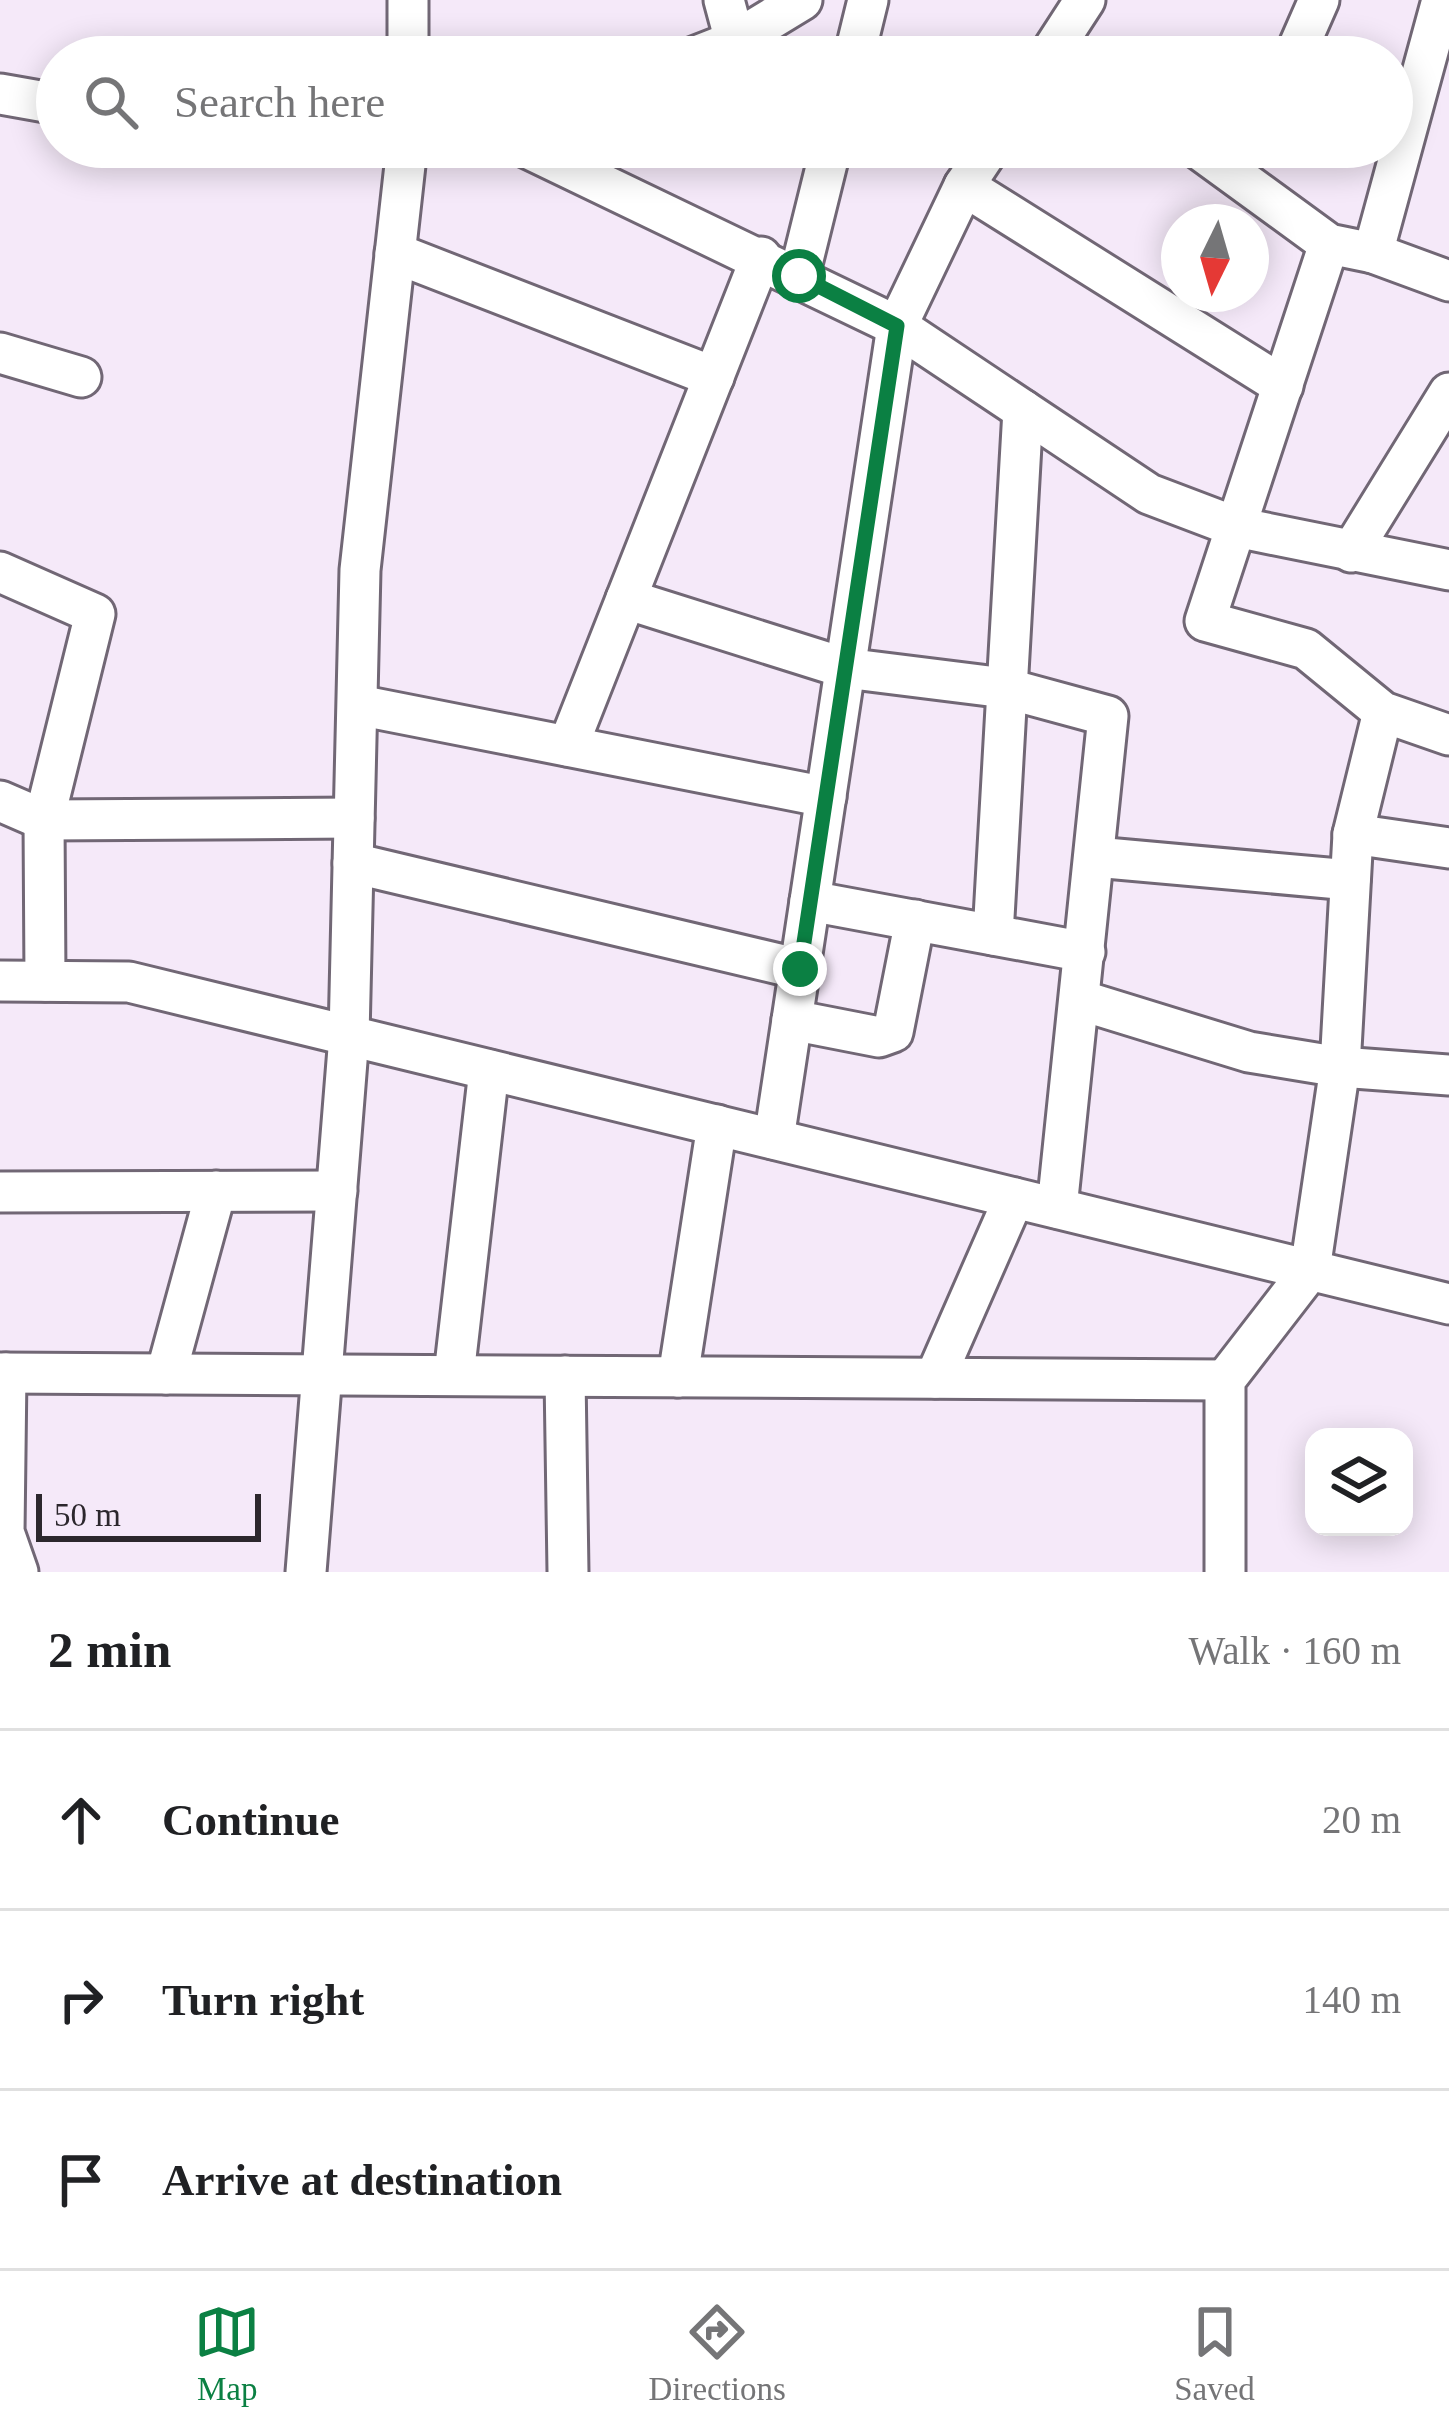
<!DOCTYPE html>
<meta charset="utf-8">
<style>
body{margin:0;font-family:Georgia,serif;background:#f2f2f2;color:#202124}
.controls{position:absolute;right:36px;bottom:36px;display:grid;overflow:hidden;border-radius:24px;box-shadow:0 6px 30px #0003}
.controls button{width:108px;height:108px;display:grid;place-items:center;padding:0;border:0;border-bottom:3px solid #e0e0e0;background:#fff;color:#202124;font:60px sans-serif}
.compass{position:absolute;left:1161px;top:204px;width:108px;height:108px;border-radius:50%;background:#fff;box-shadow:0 6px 30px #0003;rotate:185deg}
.scale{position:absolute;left:36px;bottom:30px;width:225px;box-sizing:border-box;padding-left:12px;border:6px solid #2c272d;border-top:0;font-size:33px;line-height:42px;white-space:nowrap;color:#2c272d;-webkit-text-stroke:9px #f5e9f9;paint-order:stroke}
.stop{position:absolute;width:36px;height:36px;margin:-27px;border:9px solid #0b8043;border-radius:50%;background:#fff}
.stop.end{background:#0b8043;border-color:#fff;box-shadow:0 3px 12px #0008}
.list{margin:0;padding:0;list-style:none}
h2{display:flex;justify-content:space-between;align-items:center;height:156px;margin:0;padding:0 48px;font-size:51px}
h2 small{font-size:39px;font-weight:400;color:#757577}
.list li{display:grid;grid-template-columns:78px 1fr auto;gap:36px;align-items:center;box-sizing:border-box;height:180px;padding:0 48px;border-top:3px solid #e0e0e0}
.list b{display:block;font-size:45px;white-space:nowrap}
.list em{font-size:39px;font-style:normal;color:#757577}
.icon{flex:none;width:66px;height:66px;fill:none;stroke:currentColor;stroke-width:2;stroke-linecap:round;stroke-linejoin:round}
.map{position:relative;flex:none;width:1449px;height:1572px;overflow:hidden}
.search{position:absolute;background:#fff;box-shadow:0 6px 30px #0003;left:36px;right:36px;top:36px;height:132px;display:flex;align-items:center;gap:30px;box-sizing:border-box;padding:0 42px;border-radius:66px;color:#757577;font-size:45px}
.sheet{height:696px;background:#fff}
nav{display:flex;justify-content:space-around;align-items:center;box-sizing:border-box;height:168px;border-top:3px solid #e0e0e0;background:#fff;font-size:33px;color:#757577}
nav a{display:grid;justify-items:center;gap:6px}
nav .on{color:#0b8043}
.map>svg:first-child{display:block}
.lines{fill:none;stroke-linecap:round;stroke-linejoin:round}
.minor-casing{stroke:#716775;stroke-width:45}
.minor{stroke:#fff;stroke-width:39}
.route{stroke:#0b8043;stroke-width:15}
</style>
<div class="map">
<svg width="1449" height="1572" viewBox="0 0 1449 1572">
<rect width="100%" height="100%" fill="#f5e9f9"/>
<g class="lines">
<g class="minor-casing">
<g id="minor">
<polyline points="724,0 735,41"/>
<polyline points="408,57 408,0"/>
<polyline points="694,57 735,41 802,0"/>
<polyline points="854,57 868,0"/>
<polyline points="1048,57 1085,0"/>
<polyline points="1294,57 1319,0"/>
<polyline points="0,94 57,104"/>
<polyline points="525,147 897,326 1149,494 1236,527 1449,570"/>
<polyline points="1196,147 1329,244 1373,253 1449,281"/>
<polyline points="964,186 1283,386"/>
<polyline points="1329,244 1205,621 1306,649 1383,712 1449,735"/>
<polyline points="395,253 714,377"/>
<polyline points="1373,253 1442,0"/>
<polyline points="799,276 831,147"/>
<polyline points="0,353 81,377"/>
<polyline points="1351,552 1449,393"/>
<polyline points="0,572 95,614 44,820 45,981"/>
<polyline points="626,599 845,668 1005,688 1108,716 1057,1208"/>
<polyline points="358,705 826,797"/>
<polyline points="568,746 761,257"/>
<polyline points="0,801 44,820 354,818"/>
<polyline points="1353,834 1449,848"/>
<polyline points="1095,857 1350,880"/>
<polyline points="353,863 800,969"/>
<polyline points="810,901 1085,952"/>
<polyline points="993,935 1023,410"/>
<polyline points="0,981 129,982 1449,1304"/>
<polyline points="1080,1000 1249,1052 1340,1067 1449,1075"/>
<polyline points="792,1020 879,1037 893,1032 915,920"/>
<polyline points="774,1139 897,326 964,186 990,147"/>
<polyline points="0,1192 337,1191"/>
<polyline points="0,1373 1225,1380"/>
<polyline points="6,1373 4,1532 18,1572"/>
<polyline points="166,1374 216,1191"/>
<polyline points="454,1375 489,1070"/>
<polyline points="565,1376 568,1572"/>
<polyline points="678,1377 717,1125"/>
<polyline points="935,1378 1014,1198"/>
<polyline points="306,1572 349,1036 360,570 407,147"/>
<polyline points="1225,1572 1225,1380 1310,1270 1340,1067 1353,834 1383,712"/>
</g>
</g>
<use href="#minor" class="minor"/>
</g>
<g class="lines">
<polyline class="route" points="799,276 897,326 800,969"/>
</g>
</svg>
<div class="controls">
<button><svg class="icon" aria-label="layers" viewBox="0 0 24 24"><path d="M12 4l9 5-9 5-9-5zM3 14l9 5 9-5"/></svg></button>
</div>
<svg class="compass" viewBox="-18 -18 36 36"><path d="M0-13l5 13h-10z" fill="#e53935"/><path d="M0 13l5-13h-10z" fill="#757577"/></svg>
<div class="scale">50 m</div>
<div class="stop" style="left:799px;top:276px"></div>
<div class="stop end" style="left:800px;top:969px"></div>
<div class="search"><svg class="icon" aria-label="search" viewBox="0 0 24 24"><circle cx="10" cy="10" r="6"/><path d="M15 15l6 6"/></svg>Search here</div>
</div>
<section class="sheet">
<h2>2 min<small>Walk · 160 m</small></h2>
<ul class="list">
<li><svg class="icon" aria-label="ahead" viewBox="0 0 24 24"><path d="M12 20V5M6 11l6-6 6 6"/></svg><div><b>Continue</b></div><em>20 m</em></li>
<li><svg class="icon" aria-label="right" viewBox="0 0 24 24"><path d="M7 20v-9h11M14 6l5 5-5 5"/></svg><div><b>Turn right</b></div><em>140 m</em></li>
<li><svg class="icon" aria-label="arrive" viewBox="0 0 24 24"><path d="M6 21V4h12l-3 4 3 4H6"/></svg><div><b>Arrive at destination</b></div></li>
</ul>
</section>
<nav>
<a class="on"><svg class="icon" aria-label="map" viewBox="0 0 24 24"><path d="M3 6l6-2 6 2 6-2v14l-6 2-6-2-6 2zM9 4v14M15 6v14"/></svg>Map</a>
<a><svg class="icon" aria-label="directions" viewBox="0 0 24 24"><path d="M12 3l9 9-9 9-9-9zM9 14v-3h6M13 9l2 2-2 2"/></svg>Directions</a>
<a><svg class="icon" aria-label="saved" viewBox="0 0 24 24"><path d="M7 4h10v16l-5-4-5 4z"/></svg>Saved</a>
</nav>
